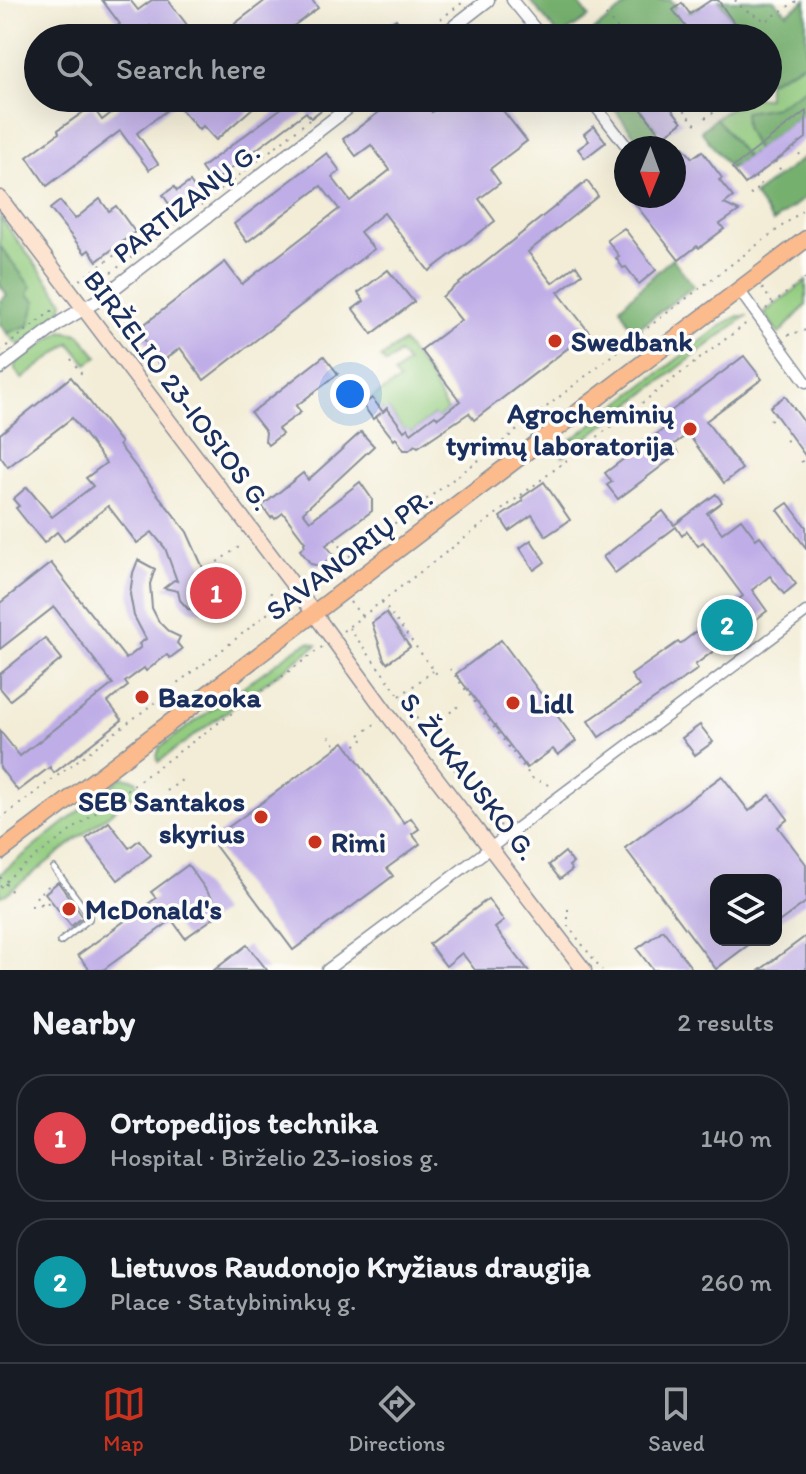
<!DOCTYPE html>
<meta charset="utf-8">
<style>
body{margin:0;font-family:Itim,sans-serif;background:#242831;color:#f1f3f6}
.controls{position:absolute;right:24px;bottom:24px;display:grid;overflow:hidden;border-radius:16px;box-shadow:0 8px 32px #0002}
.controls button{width:72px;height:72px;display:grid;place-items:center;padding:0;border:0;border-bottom:2px solid #363941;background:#171b24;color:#f1f3f6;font:40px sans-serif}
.compass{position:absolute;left:614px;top:136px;width:72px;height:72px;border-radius:50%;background:#171b24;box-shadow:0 8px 32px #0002;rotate:181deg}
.you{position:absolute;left:350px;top:394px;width:28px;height:28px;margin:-20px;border:6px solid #fff;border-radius:50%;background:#1a73e8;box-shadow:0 0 0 12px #1a73e833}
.badge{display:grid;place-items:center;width:52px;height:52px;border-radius:50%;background:#c8321e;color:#fff;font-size:26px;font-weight:700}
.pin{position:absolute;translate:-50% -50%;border:4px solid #fff;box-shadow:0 2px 8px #0006}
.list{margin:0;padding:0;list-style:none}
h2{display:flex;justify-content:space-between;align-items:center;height:104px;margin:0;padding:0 32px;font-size:34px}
h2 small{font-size:26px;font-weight:400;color:#9ea1a6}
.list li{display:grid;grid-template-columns:52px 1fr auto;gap:24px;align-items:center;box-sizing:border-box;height:128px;margin:0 16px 16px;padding:0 16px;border:2px solid #363941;border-radius:32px}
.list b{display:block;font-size:30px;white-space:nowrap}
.list p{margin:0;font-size:26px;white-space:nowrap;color:#9ea1a6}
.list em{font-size:26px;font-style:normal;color:#9ea1a6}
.icon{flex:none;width:44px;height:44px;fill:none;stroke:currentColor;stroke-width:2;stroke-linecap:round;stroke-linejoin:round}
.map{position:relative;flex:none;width:806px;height:970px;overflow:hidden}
.search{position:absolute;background:#171b24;box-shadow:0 8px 32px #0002;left:24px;right:24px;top:24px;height:88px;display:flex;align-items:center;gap:20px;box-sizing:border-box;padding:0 28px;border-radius:44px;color:#9ea1a6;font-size:30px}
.sheet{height:392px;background:#171b24}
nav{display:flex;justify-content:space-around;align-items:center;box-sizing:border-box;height:112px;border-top:2px solid #363941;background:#171b24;font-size:22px;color:#9ea1a6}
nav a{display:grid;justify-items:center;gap:4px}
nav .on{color:#c8321e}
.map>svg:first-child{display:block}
.green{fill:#93cc7f;stroke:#577e6e;stroke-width:2}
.forest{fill:#76b06e;stroke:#487066;stroke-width:2}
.building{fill:#bfade7}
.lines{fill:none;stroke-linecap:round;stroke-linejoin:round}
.service-casing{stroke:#878e9a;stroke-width:8}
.minor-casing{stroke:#878e9a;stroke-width:13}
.tertiary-casing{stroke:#878e9a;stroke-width:15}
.secondary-casing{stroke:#878e9a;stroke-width:17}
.primary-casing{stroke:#878e9a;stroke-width:19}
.path{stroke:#878e9a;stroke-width:2;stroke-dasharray:2 6;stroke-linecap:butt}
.service{stroke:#fff;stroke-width:5}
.minor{stroke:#fff;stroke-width:10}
.tertiary{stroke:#fff;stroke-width:12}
.secondary{stroke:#fde4d1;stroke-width:14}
.primary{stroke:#fbbb8c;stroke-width:16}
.poi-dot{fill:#c8321e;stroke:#fdfcf7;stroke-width:3}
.labels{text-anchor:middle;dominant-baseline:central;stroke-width:7;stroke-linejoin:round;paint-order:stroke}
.street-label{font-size:28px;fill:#1b2f5e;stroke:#fdfcf7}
.poi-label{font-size:28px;font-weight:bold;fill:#1b2f5e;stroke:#fdfcf7;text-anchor:start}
</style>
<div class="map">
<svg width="806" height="970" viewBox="0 0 806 970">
<rect width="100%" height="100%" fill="#fdfcf7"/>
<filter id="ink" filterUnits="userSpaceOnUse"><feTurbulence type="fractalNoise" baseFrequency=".0125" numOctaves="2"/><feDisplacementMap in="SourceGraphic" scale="16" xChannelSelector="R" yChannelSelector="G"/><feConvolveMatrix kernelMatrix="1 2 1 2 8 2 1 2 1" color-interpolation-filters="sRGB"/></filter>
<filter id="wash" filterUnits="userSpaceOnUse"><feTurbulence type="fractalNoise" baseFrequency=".006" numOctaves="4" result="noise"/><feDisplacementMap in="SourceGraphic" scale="32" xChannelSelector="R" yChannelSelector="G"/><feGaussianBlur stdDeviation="1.8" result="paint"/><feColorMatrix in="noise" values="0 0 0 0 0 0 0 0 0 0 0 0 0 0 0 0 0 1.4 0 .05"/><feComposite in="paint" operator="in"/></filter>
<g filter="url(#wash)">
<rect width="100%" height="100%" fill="#f3edd7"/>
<g class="green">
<polygon points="806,62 806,88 745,127 756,150 746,157 716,118 745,98 768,98 768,82"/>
<polygon points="0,217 63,301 61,312 57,318 21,345 16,343 7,333 29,325 27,295 30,287 0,246"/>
<polygon points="806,281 806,305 779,334 764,313"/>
<polygon points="738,316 746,316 563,456 558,450 725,323"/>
<polygon points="62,331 79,334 98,357 87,364 70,343 22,379 15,370 15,364"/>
<polygon points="403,342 429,376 447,411 438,418 434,415 411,433 408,429 404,431 388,409 383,412 372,398 399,381 394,374 407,363 399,353 386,364 381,358"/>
<polygon points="309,642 317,645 158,762 157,756 160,747 294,650"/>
<path d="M122,777L136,780C139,786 140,788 135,794L6,894L0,896V874Z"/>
</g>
<g class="forest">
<polygon points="530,0 578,0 577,1 589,17 560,37"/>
<polygon points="634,0 671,0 677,7 674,10 679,18 695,8 701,7 708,17 675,38 665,38 662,35 656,38 584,38"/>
<polygon points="719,0 774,0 787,13 806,0 806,62 768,82 768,38 745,38"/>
<polygon points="806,88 806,111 756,150 745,127 744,112 775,107"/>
<polygon points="606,98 633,98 657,130 641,144"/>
<polygon points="716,118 746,157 730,169 701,131"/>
<polygon points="806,156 806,197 773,222 754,195"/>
<polygon points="0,246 31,287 28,295 36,301 29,325 7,333 0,324 0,301 7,295 0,285"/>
<polygon points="672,258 694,286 633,332 620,307"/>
</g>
<g id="blocks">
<g class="building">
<polygon points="102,0 130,0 138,10 152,0 168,0 197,38 159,38 150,26 135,38 101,38 120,24"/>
<polygon points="266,0 312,0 318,8 277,38 216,38"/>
<polygon points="711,0 718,0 739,30 727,38 690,38 686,33 689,31 673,10 682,3 690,14"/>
<polygon points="396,19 408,34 402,38 371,38"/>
<polygon points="131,98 264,98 216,140 203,126 199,130 176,103 137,133 158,164 149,170 120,131 47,186 27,157 59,133 58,130 92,106 102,120"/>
<polygon points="295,98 311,98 321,110 311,118 306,112 212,183 201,168"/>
<polygon points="398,98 421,98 432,112 450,98 493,98 527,141 490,169 500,183 479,199 495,221 429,271 384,213 360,232 374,249 204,380 180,348 159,364 151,353 153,351 137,330 225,262 242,284 339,209 321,186 247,242 234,224 327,153 340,171 332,177 350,201 390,170 371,145 356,156 343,139"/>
<polygon points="633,98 663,98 682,122 665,135 661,135"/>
<polygon points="806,111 806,138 745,184 732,168"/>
<polygon points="594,126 606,142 585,158 578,149 589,141 584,134"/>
<polygon points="683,147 692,158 702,151 722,178 719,180 733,197 724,204 739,211 720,224 724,229 699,248 697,246 679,260 629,196 674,196 674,154"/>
<polygon points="587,181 598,196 528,252 552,283 576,265 582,274 558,292 589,332 474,420 469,413 418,447 415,445 409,450 404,450 396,438 394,440 376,417 381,413 373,419 363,405 372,398 383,412 387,408 404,431 408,428 411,433 435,415 438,418 460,401 421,350 461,320 442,297"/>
<polygon points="190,182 197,192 173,210 163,195 174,187 177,191"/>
<polygon points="100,199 109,211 116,206 135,232 97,261 89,250 85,253 50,209 60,201 75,219"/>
<polygon points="624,228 656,270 639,284 626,267 623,268 616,258 619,256 607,240"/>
<polygon points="388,270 414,302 372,334 353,309 364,301 358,293"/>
<polygon points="324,356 338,374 296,406 301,412 278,429 282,434 268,445 265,441 266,432 251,413"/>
<polygon points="744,356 762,379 706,421 742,469 724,483 688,434 673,445 679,453 618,499 607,485 612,482 605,473 669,425 663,417"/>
<polygon points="71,377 121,443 119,445 187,532 204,570 214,578 217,584 219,596 212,607 207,610 201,612 188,609 180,600 178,591 164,588 174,580 177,581 165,548 152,532 137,543 108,506 64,541 57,532 44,543 16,508 19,506 13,499 27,487 52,517 93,486 86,478 106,463 72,418 8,467 0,456 0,434"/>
<polygon points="785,396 806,425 806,457 770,407"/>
<polygon points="361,432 374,446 303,512 310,521 360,482 372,499 372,511 326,545 334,555 320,566 311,564 300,550 305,546 304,543 305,542 283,513 275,519 273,516 271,518 262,506 303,473 308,480"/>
<polygon points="544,482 570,520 546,536 532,515 509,531 500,517 523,501 521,498"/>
<polygon points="716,494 722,502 707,513 722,533 741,519 756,539 760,536 796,584 784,594 770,576 752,590 767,611 695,665 698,669 599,737 588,721 639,686 631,675 678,642 680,644 743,596 703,542 698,546 687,531 682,536 676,527 615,573 603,557 663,511 674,525"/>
<polygon points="788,503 806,527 806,548 778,510"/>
<polygon points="531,540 545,562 534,570 520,548"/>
<polygon points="138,560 155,569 150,584 152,608 159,622 169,632 180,637 177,643 182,649 170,658 167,655 146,671 144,668 125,682 128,686 108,702 122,720 54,773 50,767 18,791 0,768 0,731 20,756 113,684 54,607 0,649 0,603 51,563 126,659 141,647 139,644 146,639 134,616 130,594 133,573"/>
<polygon points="386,613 410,647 387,663 384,659 372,623"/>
<polygon points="45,638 62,659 10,700 0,688 0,674"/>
<polygon points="501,640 576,741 558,755 553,749 527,768 456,674"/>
<polygon points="700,725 713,742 695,755 682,738"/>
<polygon points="344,742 404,823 411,818 419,829 412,834 420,844 387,868 393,876 293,950 211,840"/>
<polygon points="722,776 749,811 770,795 788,819 778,827 806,864 806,902 776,924 776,880 716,880 716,940 755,940 716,969 625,848"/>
<polygon points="109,822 129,848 139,840 151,855 118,880 86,839"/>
<polygon points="565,852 573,863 569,866 572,870 560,879 549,865"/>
<polygon points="188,865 222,912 185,938 172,920 103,970 90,970 78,955 156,898 151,892"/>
<polygon points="58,882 83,917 71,926 45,893"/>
<polygon points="488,899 504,921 495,928 528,970 475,970 462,953 446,966 429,944"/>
<polygon points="663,930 693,970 653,970 637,949"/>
<polygon points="806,936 806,970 760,970"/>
<polygon points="247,945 267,970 214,970"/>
</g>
</g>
</g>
<g filter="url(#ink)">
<use href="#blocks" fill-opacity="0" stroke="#878e9a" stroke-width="2"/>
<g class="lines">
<g class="service-casing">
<polyline id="service" points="54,868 89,915 89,919 60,942"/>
</g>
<g class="minor-casing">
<g id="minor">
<polyline points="512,0 543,38"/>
<polyline points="589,98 628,148"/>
<polyline points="739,290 806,382"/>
<polyline points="327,970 806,612"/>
</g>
</g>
<g class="tertiary-casing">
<g id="tertiary">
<polyline points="439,38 488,0"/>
<polyline points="0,368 61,322 100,299 361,98"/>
</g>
</g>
<g class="secondary-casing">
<polyline id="secondary" points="0,198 297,590 388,715 584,970"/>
</g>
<g class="primary-casing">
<polyline id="primary" points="0,852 806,239"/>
</g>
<g class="path">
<polyline points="735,0 742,8 766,21 798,0"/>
<polyline points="606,15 625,38"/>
<polyline points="415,38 466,0"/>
<polyline points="674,98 698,127"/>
<polyline points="705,118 733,100 731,98"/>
<polyline points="794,147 801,156"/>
<polyline points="775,161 781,171"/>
<polyline points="755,177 762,186"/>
<polyline points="750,195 760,187"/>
<polyline points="80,280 143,235 150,243"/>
<polyline points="92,287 209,199 337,98"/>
<polyline points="762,288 772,302"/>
<polyline points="766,309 806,278"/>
<polyline points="788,335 806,330"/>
<polyline points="0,351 54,309 55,311"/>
<polyline points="71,359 83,376"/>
<polyline points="770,420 776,415"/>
<polyline points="786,441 792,437"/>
<polyline points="801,462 806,459"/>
<polyline points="335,539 348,556"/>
<polyline points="325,570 334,581"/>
<polyline points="204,571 239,547"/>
<polyline points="308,581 324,569 348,557 395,523 487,454 630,341 806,208"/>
<polyline points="350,602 361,615"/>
<polyline points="382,602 439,677"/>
<polyline points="270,610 271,588"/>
<polyline points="349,628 489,815 501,826"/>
<polyline points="343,631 748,322"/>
<polyline points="450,669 532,778 553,787"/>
<polyline points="400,696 433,671"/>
<polyline points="437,722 460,705"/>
<polyline points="360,735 375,724"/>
<polyline points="329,736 337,747"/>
<polyline points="349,750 364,739"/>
<polyline points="167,791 182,780 181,779"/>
<polyline points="0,819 170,691 177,683 208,661 282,602"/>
<polyline points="514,843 526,859 518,865"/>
<polyline points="0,877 12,892"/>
<path d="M0,887L14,873C116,797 219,723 322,647"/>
<polyline points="42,904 36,896 52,883"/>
<polyline points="31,906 52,902"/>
<polyline points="568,909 568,926 602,970"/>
</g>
<use href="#service" class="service"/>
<use href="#minor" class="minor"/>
<use href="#tertiary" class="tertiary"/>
<use href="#secondary" class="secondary"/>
<use href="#primary" class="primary"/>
</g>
</g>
<g class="poi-dot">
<circle cx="555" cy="341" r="8"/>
<circle cx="690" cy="429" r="8"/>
<circle cx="142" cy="697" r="8"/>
<circle cx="513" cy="703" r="8"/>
<circle cx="261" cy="817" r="8"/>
<circle cx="315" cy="842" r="8"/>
<circle cx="69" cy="909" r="8"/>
</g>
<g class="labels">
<g class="street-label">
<text transform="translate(186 202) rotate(-38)">PARTIZANŲ G.</text>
<text transform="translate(178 390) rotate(53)">BIRŽELIO 23-IOSIOS G.</text>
<text transform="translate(349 554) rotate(-37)">SAVANORIŲ PR.</text>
<text transform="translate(469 776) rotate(52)">S. ŽUKAUSKO G.</text>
</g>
<g class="poi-label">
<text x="571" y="341">Swedbank</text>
<text x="674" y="413" text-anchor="end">Agrocheminių<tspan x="674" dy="32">tyrimų laboratorija</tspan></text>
<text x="158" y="697">Bazooka</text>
<text x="529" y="703">Lidl</text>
<text x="245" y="801" text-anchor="end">SEB Santakos<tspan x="245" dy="32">skyrius</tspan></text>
<text x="331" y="842">Rimi</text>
<text x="85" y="909">McDonald's</text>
</g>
</g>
</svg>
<div class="controls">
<button><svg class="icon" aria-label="layers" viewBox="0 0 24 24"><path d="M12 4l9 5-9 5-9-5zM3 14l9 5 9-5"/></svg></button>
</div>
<svg class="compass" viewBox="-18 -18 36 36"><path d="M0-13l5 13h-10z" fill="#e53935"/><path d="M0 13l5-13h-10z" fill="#9ea1a6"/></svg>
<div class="you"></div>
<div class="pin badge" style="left:216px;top:593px;background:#e0444e">1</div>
<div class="pin badge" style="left:727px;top:625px;background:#0f9aa8">2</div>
<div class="search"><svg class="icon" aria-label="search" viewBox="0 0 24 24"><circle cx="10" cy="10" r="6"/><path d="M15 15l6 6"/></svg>Search here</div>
</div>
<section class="sheet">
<h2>Nearby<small>2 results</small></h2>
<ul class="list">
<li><span class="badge" style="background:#e0444e">1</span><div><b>Ortopedijos technika</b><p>Hospital · Birželio 23-iosios g.</p></div><em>140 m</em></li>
<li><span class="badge" style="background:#0f9aa8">2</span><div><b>Lietuvos Raudonojo Kryžiaus draugija</b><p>Place · Statybininkų g.</p></div><em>260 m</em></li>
</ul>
</section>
<nav>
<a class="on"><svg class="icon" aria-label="map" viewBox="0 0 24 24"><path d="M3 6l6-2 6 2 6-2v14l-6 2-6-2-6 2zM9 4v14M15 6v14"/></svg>Map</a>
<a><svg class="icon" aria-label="directions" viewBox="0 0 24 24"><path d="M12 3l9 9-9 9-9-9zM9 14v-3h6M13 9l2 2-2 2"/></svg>Directions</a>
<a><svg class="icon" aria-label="saved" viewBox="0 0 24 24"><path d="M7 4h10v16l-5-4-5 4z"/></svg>Saved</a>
</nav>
